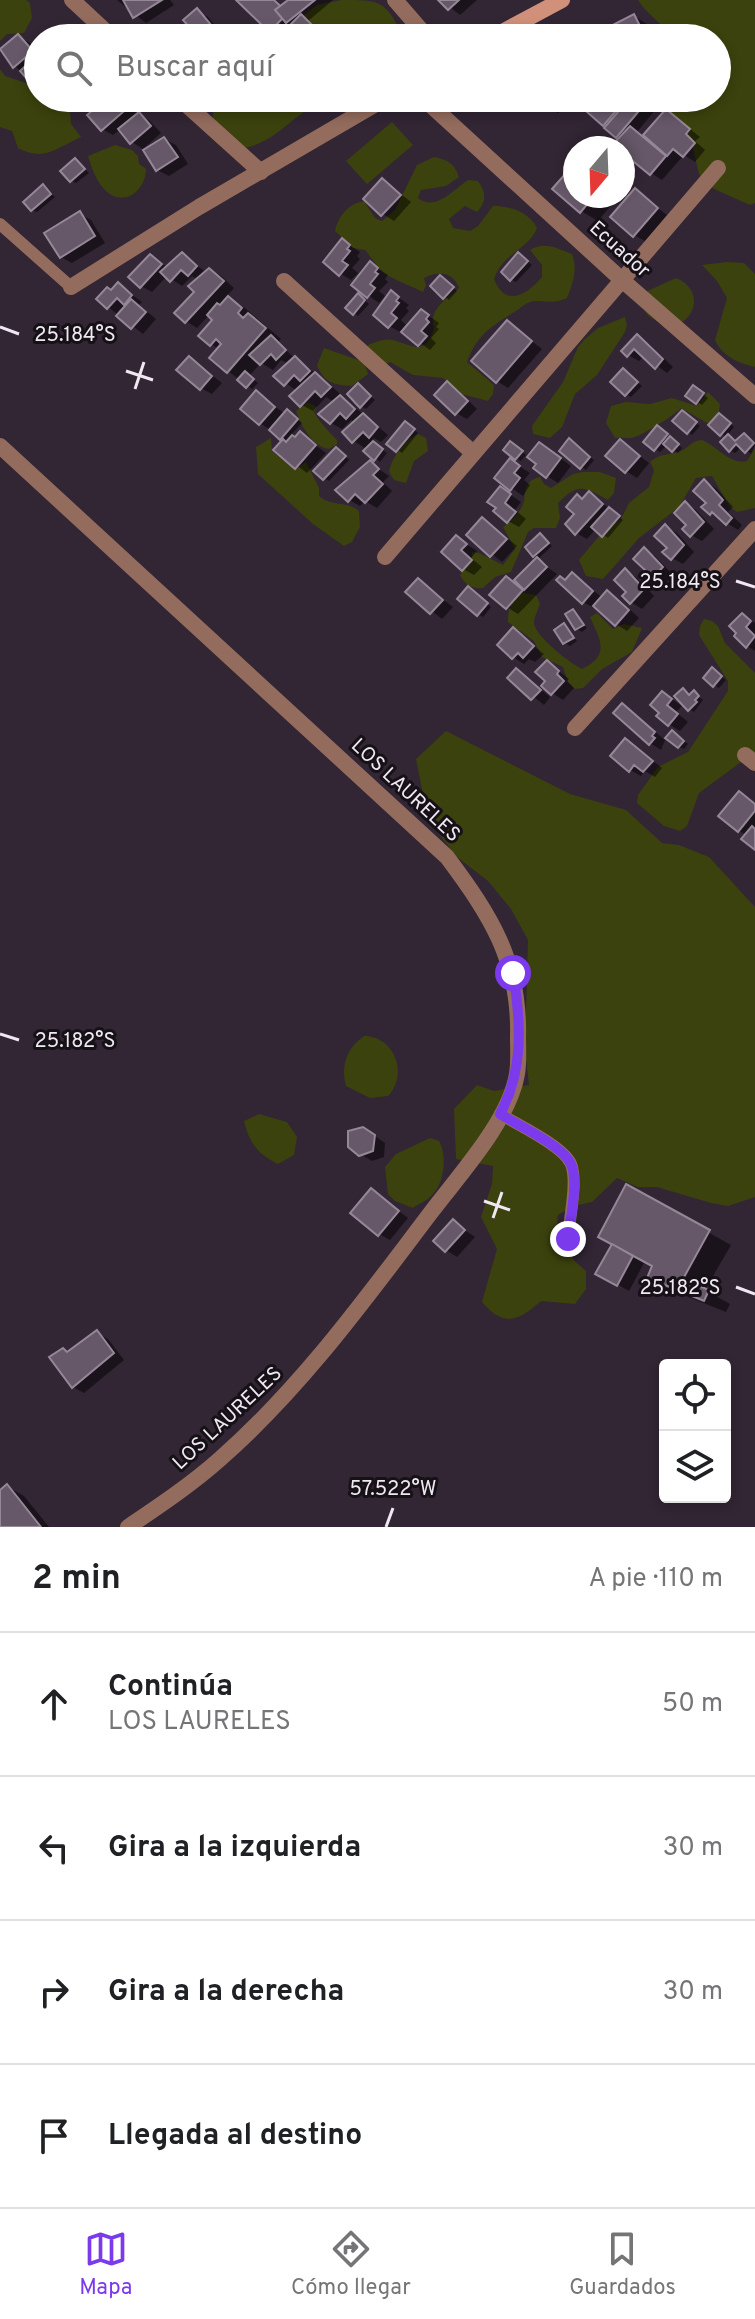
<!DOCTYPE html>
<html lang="es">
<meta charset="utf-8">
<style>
body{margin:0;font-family:Overpass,sans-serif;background:#f6f6f6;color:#202124}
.controls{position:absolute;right:24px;bottom:24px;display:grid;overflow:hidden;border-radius:8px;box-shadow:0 4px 12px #0003}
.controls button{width:72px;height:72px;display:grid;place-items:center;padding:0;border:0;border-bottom:2px solid #e0e0e0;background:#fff;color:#202124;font:40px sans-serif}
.compass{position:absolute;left:563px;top:136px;width:72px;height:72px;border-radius:50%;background:#fff;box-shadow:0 4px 12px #0003;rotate:199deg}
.stop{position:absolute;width:24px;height:24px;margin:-18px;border:6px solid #7c3aed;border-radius:50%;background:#fff}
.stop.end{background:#7c3aed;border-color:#fff;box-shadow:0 2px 8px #0008}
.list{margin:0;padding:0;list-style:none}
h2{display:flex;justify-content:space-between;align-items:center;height:104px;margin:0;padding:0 32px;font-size:34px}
h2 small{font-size:26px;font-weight:400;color:#757577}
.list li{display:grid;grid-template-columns:52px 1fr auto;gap:24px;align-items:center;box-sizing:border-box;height:144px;padding:0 32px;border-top:2px solid #e0e0e0}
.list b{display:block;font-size:30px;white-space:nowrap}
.list p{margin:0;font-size:26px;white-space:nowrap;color:#757577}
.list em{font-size:26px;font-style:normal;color:#757577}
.icon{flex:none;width:44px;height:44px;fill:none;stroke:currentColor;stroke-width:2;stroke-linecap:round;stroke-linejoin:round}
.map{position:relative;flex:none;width:755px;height:1527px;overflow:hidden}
.search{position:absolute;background:#fff;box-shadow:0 4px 12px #0003;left:24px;right:24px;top:24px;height:88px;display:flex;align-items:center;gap:20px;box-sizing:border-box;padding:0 28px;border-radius:44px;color:#757577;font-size:30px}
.sheet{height:680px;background:#fff}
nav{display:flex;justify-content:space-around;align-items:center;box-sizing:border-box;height:112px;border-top:2px solid #e0e0e0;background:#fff;font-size:22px;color:#757577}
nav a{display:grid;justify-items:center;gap:4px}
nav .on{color:#7c3aed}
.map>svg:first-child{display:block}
.green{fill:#3c420d}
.shadow{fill:#0007}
.building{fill:#665869;stroke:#958698;stroke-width:2}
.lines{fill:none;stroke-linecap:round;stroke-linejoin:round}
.lane{stroke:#946c5e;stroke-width:12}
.street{stroke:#946c5e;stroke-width:16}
.secondary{stroke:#d19079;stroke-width:16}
.route{stroke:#7c3aed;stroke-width:10}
.ticks{fill:none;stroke:#efe7f1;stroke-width:3}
.labels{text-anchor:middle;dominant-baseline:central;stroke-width:6;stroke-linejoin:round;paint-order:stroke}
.street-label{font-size:20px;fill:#efe7f1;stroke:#161117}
.ticks-label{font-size:20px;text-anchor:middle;fill:#efe7f1;stroke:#161117;stroke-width:6;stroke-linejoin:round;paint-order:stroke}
</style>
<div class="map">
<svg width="755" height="1527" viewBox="0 0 755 1527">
<rect width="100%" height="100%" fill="#322534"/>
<g class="green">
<polygon points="0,0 26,0 30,3 32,18 24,33 7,34 0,41"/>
<path d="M341,0C381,0 386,0 403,38H275L317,5Z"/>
<path d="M638,0H755V203L750,205L714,189L699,174L691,140L681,127L667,117L655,98H717V38H672C662,22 648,16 638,0Z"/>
<path d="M0,69L5,76L38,87V98H69L71,124L81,137C56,148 45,162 18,148L12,131L0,127Z"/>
<path d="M241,98H333C295,106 280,146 236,149C225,137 206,125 215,108Z"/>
<polygon points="392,122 413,145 367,184 346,161"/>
<path d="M115,145L132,150L138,156L139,164L146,169C146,190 124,208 106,191C96,181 92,169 88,156Z"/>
<path d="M434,157C447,159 455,164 459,177L446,186L421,190L418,198C435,212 453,190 468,180L478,181C486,192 487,201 477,212L465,206L449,219L453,228L470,231L478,226L493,206C510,206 529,212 537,228C529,249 502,254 494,279C505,308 527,295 542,277V265L530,250C544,241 557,248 572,254C578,269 573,283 567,298C555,304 548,301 536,301C529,301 524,305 519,309C494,325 478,332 467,362L494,385L493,394L488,401L461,394L443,378L413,375L390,362L383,366L365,353L368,345C376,342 385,338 393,340C412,345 425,357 434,329C428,309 446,300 459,288C453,272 439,270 424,278L426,285L423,292C411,286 399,282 387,275C380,271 371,257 365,250L353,248L335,231C338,216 348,204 364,201L375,218L382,221L395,210L417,165Z"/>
<path d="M727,262L744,263L755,274V367C738,363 722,356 715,340L727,298L717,281L702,265Z"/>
<path d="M676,278C703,289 698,319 672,327C652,320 639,315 643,293Z"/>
<polygon points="625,317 627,325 625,332 597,375 575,394 562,427 550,438 533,434 532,426 563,382 578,347 585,339 598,328"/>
<path d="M324,348L364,362L368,374L352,386C334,385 324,383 317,365Z"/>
<path d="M708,392L720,404C719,415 717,419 707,423L681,408C675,415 644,434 635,437C629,439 621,437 615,438L606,423L611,406L626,402L650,404L672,398L697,406Z"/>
<path d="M308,402L317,407L314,412C317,419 331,434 337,440V444L329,449C313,447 301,426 296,411Z"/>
<path d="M418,434L426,438L428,451L414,461L406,483L394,480L389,472C391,459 405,439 418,434Z"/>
<path d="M271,438L272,451L295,470L306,462L319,488V496C331,507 346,500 359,511L360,527L352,542L344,546L313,524L258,474L256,447Z"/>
<path d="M702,440C718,447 730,465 747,461L755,448V508L737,512L730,507L712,476L696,478L679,507L639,538L603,579L586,576L579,560L600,535L621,519L629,503L649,487L654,470L650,462C664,451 673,456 683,450C691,445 692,441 702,440Z"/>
<path d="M582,472H600L616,478L614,493L608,500C584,487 579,482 558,503L560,518L556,528H534L528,532L511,572L495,577L483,588C472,589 465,585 460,575L472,561V552L479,553L503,565L515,549L503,527C510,522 522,511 524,501C526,488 525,481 540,477L544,484L551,488L573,474Z"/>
<path d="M520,592L536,595L540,604C538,610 534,617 534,623C535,636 571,664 582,669C611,655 600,640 590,617L597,613L613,629L624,624L642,628L632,652L602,669L583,688L575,689L568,682L563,667L542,657L534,641L508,622C508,610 510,600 520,592Z"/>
<polygon points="704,619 712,621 718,626 725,643 755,673 755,771 741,762 699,793 687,826 680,831 664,826 637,803 638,795 658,767 688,752 728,691 728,681 699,635 700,626"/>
<path d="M446,731L570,794L626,810L662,843L679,845L709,857L755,907V1197L728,1206L711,1203L657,1187H638L617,1178L592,1202L574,1206L558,1215C554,1240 567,1255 586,1271V1289L575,1304L541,1301C518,1322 503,1327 482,1302L497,1249L481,1217L492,1184L493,1166L456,1159L454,1109L477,1085L494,1091L529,1085L525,1050L528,940L511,909L488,881L457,857L435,829L423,794L416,759Z"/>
<path d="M364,1036C394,1036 409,1074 388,1096L370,1098L346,1086C340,1065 348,1047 364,1036Z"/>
<path d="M259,1114L287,1122L297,1137L294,1155L278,1164C258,1154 249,1143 244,1121Z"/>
<path d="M430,1138L439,1141C448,1156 444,1186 430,1197C425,1202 418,1204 413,1208L395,1201L388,1194L385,1167L396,1154Z"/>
</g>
<g class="shadow">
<polygon points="117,0 170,0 174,5 146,23"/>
<polygon points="239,0 276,0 283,7 291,0 333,0 308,21 327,38 281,38"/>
<polygon points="441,0 477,0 460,15"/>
<polygon points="197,11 208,17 226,38 202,38"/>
<polygon points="634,16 650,26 659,38 609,38"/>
<polygon points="19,36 30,43 38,53 38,87 15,66"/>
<polygon points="88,98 126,98 139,114 150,121 161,133 143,149 132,142 121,129 113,135 102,129 99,107"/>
<polygon points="540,98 576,98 558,113 546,107"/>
<polygon points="633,98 655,98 661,103 637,132 644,137 667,111 700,137 695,141 705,150 695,162 684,155 662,180 651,173 616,144 621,138 590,112 605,103 618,115"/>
<polygon points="164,139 176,145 188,164 169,176 157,170"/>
<polygon points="75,160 89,173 76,183 72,181"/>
<polygon points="575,166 575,196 619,196 598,221 581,211 555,189"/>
<polygon points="623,170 633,179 623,191"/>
<polygon points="383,180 411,202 394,221 383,214"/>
<polygon points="44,187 55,197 37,212 32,210"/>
<polygon points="635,191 667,215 645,241 634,235"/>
<polygon points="80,214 91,220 105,243 72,263 61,257"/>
<polygon points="343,241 360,252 357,256 360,259 352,268 358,273 351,280 341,274"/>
<polygon points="183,255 207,273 210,270 221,276 234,288 226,297 245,308 281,339 278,342 294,358 326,381 340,394 338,396 351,404 388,435 381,442 374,438 371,441 387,453 380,462 368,450 354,441 354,422 351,420 342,429 331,423 334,402 326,397 313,411 302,405 297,391 276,376 289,364 281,360 273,370 261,363 249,376 258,383 252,389 228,371 219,349 211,344 215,320 209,315 197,328 186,321 196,292 197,279 192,276 182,286 167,276 152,292 141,286 151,256 167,267"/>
<polygon points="524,258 532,265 516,282 511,279"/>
<polygon points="370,264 388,275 385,279 388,282 379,291 385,296 379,303 354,285"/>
<polygon points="445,280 457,291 449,300 432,286"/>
<polygon points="118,285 142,302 139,305 156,319 143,334 108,307 112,292"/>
<polygon points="392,293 409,305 406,308 409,311 401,320 408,327 422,311 439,323 436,327 439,329 431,338 436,343 430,350 403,330 400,332 389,326"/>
<polygon points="363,298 369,304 358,316 354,313"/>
<polygon points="507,322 542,349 508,388 497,381"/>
<polygon points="637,337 648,343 673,367 667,373 644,356 639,361 628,355"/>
<polygon points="189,358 222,383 212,394 201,388"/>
<polygon points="623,370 642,386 631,397 626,394"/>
<polygon points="447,384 458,390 477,409 467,419 456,413"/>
<polygon points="359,386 375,400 366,409 361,406"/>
<polygon points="694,388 708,398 702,405 688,396"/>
<polygon points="257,393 285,414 292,415 302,423 290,436 296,439 300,434 326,453 307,473 276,450 285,440 260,423"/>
<polygon points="688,415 700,426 692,435 688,432"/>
<polygon points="725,418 734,427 727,436 737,443 749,438 755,445 751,454 742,447 735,453 730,450 727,437 721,434"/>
<polygon points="410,426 418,433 402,453 389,444"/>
<polygon points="662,431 682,448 678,453 667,445 660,452 646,442"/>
<polygon points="620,441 649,463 637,478 626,471"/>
<polygon points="574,444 594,460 586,470 581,467"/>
<polygon points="516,446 526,455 521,461 516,458"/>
<polygon points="551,451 571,466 558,483 547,476"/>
<polygon points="341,452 349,460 329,481 324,478"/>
<polygon points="510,460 530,473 524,480 530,485 523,496 497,478"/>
<polygon points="370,463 389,476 383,482 392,491 377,508 365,501 360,506 349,500"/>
<polygon points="705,482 716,488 733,507 728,512 742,525 738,530 711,513"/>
<polygon points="501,488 521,502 515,510 526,519 519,527 508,521"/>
<polygon points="590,493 623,520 608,538 596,529 587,539 576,533 583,500"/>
<polygon points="685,504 696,510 714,529 702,541 691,535"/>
<polygon points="483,519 517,546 502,562 468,535"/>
<polygon points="666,527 677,533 694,552 683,564 672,558"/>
<polygon points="541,536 552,546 537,560 557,574 518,614 507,607 507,578 515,583 539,558 534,555"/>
<polygon points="457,538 477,551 471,558 482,567 474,575 463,569"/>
<polygon points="644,549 655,556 673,575 662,587 644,575 648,570"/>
<polygon points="625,571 636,577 654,596 642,609 631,602"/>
<polygon points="573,575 603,598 608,593 619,599 639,618 627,631 616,624 596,606 594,608 583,602 566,581"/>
<polygon points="418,580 453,607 442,619 408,592"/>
<polygon points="473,591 491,607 483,617 478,614"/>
<polygon points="573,611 587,628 582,632 577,629"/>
<polygon points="743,615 755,623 755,651 747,646"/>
<polygon points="564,626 577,641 570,646 565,643"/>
<polygon points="514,630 544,654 535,662 529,659 524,664 513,657"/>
<polygon points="547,662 569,679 567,681 574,688 563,700 552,693 548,681"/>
<polygon points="517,670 550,697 544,705 510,678"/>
<polygon points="717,672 726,680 719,688 714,685"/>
<polygon points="683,691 690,696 694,692 703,700 694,712 689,709"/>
<polygon points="663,693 682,706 676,712 688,722 680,731 669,724"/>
<polygon points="622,705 665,740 661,750 650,743"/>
<polygon points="677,735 688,744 684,749 679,747"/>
<polygon points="626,740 662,768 655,777 645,771 641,776 630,770"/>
<polygon points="739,793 755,804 755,847 747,835 739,831"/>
<polygon points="375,1136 385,1143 384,1157 372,1161 360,1154"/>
<polygon points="627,1187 731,1245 705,1290 730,1304 726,1312 671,1290 649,1277 654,1266 645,1261 629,1291 598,1273 614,1244"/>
<polygon points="371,1190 408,1218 390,1240 379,1234"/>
<polygon points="453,1222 475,1237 457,1257 446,1250"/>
<polygon points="97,1333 108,1339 124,1360 84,1393 73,1387 69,1353"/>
<polygon points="8,1487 24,1496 49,1527 0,1527 0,1493"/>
</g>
<g class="building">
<polygon points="123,0 162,0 133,18"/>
<polygon points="236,0 274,0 288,13 269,32"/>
<polygon points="288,0 315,0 286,23 275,10"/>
<polygon points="438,0 459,0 448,10"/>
<polygon points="197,8 217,32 209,38 199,38 183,20"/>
<polygon points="301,14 325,38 277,38"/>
<polygon points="634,14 646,38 607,38 603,30"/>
<polygon points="18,34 33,51 13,68 0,49"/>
<polygon points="38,54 38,86 35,88 20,71"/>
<polygon points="107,98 123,98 130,106 101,131 87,115"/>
<polygon points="537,98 558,98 545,108"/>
<polygon points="599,98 615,112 603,126 587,112"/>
<polygon points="630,98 650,98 616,138 604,128"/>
<polygon points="666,109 690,129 686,134 695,143 683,157 673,149 667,156 643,135"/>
<polygon points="139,112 151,126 130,144 118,129"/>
<polygon points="630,126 666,156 650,175 623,153 623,148 613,144"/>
<polygon points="164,137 178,157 156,171 143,150"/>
<polygon points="75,158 85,169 70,182 60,171"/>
<polygon points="575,163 575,196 594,196 580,213 552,189"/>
<polygon points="382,178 401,195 381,216 363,199"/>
<polygon points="43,184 51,194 31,211 23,202"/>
<polygon points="635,188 658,208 633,237 610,217"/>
<polygon points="80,211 95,236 60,258 44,233"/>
<polygon points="342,238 350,245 347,249 350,251 342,261 348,265 339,276 323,262"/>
<polygon points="182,252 197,266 188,276 181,270 170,282 160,272"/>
<polygon points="518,252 528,261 510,281 501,272"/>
<polygon points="150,254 162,264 140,288 128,277"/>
<polygon points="370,261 378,268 375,272 378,274 370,284 375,288 367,298 351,285"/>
<polygon points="209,268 224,281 185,323 174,313 194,292 188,286"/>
<polygon points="440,275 454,287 443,299 430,286"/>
<polygon points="118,282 132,295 124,305 117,298 107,309 96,299 107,287 111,290"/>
<polygon points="391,290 399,297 396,301 399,303 391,313 397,318 388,328 373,315"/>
<polygon points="358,293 365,300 353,315 345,308"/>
<polygon points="228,296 242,308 238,313 243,318 248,313 266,328 227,373 209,358 221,344 216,339 210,346 198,336 212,320 207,315 217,303 220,305"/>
<polygon points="131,299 146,312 131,329 116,316"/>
<polygon points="421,309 429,315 426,319 429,322 421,331 427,336 418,346 401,332"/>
<polygon points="507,320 532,341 496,383 471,361"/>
<polygon points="637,334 663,359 655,369 634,349 627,357 621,351"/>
<polygon points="271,335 286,350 276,360 271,354 260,365 249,355"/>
<polygon points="189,356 212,376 200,390 176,370"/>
<polygon points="295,356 310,371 300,381 294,375 284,386 273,376"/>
<polygon points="623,368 638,382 625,396 610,382"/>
<polygon points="245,371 254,379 246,388 237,380"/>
<polygon points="315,372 331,387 321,397 315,391 300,407 289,396"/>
<polygon points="447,381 468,401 455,415 434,395"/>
<polygon points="358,383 371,396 360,408 347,394"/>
<polygon points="693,385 704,393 696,404 685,396"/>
<polygon points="256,390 275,407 259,425 240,409"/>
<polygon points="340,395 355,409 346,419 340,413 330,424 318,414"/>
<polygon points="287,409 298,419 280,440 269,430"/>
<polygon points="682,410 697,422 687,434 672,421"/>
<polygon points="363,413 378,427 369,438 363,432 352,443 342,432"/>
<polygon points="719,413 731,423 720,436 708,425"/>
<polygon points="405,421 415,429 396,452 386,444"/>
<polygon points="657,425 668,434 654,451 643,442"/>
<polygon points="300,431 316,445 295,469 273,450 283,439 286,442 292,435 295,437"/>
<polygon points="744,433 754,443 745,453 736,444 729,452 720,442 728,434 735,441"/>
<polygon points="670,436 679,444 672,452 663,444"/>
<polygon points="569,438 590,457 580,469 559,451"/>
<polygon points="620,439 640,456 625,473 605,456"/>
<polygon points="373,441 383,449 374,461 363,451"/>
<polygon points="510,441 523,451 515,460 503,450"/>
<polygon points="539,442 561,458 546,478 533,468 536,464 527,457"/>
<polygon points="336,447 346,456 323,480 313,471"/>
<polygon points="510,458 520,466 514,473 520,478 510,491 494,478"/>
<polygon points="370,460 379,469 373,475 383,484 365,503 355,494 348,502 335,490"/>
<polygon points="704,479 723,500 719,505 732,518 726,525 712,512 710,515 701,507 706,503 693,491"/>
<polygon points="500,486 511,494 505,503 516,512 507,523 493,511 496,508 487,502"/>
<polygon points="589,491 603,504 575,535 565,524 574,514 566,507 577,494 582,499"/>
<polygon points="685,501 704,522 690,537 682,529 686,525 674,513"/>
<polygon points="609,507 620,516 602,537 591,527"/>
<polygon points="482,517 507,539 490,557 466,535"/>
<polygon points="665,524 684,545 671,560 662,552 667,548 654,536"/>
<polygon points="540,533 549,543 533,557 525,547"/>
<polygon points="456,535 467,544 461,550 472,560 462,571 441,552"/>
<polygon points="644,547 663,567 649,582 641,575 645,570 633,559"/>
<polygon points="537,557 547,567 524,590 514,580"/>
<polygon points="625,568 644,589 630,604 622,596 626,592 614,580"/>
<polygon points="572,572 593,591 582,604 556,580 560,576 565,580"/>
<polygon points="506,576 523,590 506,609 489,595"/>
<polygon points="418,578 443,600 430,614 405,592"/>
<polygon points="468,586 488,603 477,616 457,599"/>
<polygon points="607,590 629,610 615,626 593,606"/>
<polygon points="573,609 584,625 575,630 565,614"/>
<polygon points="742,613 751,621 746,627 755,636 746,648 734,636 736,633 729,626"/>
<polygon points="564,623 574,638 563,644 554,630"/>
<polygon points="513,627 534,646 523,658 518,653 512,659 497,645"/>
<polygon points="547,660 559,671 557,674 564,681 551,695 541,686 545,681 535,672"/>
<polygon points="712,667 722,676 713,687 703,678"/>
<polygon points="516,668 541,690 531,700 507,678"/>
<polygon points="683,688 689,695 694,690 699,696 695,700 697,702 688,711 674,696"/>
<polygon points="662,691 672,699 667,705 678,714 668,726 656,716 659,713 650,705"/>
<polygon points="622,703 655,732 652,736 655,738 649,745 613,713"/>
<polygon points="672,730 684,741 678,748 665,738"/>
<polygon points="625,738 653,761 643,772 634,765 629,772 610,756"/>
<polygon points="739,791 755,804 755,811 738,832 718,816"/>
<polygon points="752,826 755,829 755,850 741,839"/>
<polygon points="363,1127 375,1135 373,1151 359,1156 348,1147 348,1131"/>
<polygon points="626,1184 710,1230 683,1279 709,1290 704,1301 647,1278 652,1266 598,1237"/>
<polygon points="371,1188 399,1211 378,1236 350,1213"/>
<polygon points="453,1219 465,1230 445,1252 433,1241"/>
<polygon points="612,1244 633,1256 617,1286 595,1274"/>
<polygon points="97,1330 114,1353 72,1388 49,1357 63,1348 67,1352"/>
<polygon points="7,1484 41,1527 0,1527 0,1490"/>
</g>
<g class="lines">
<g class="lane">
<polyline points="0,224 71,287"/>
<path d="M500,1114C518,1125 563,1146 571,1164C578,1182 569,1219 568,1239"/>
</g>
<g class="street">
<polyline points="72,0 113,38"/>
<polyline points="395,0 428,38"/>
<polyline points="179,98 261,172"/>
<polyline points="423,98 622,280 755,396"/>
<polyline points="284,281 473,453"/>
<polyline points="71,287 199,207 386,98"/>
<path d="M0,446L447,857C491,916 520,961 518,1037C518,1049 519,1062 517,1074C509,1121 460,1174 432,1211C366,1298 302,1387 220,1459C192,1484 159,1506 128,1527"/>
<polyline points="385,557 718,168"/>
<polyline points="575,728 755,529"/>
<polyline points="745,755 755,763"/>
</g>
<polyline class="secondary" points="491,38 562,0"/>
</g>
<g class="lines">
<path class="route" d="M513,973C521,1022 524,1070 500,1114C518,1125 563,1146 571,1164C579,1182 570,1219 568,1239"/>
</g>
<path class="ticks" d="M0,327L19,334M126,371L153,380M135,389L144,362M736,581L755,587M0,1034L19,1040M484,1201L510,1210M493,1218L502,1192M736,1287L755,1294M386,1527L393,1508"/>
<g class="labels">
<g class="street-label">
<text transform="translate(619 250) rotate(42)">Ecuador</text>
<text transform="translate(405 791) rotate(43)">LOS LAURELES</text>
<text transform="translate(228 1419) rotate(-43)">LOS LAURELES</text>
</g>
</g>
<g class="ticks-label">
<text x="75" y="341">25.184°S</text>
<text x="680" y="588">25.184°S</text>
<text x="75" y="1047">25.182°S</text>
<text x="680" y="1294">25.182°S</text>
<text x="393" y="1495">57.522°W</text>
</g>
</svg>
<div class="controls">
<button><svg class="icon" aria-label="locate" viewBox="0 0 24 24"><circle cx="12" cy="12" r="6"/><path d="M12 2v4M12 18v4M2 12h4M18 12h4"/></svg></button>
<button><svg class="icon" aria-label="layers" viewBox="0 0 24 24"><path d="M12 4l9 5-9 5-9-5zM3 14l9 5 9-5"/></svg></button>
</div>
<svg class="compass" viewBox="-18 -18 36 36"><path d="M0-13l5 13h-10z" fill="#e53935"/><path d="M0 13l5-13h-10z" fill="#757577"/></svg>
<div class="stop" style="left:513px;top:973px"></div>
<div class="stop end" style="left:568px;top:1239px"></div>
<div class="search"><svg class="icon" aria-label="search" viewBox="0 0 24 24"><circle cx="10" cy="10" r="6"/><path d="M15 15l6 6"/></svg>Buscar aquí</div>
</div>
<section class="sheet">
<h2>2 min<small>A pie · 110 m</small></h2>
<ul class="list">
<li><svg class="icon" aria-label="ahead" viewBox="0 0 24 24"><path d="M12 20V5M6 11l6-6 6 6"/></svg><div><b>Continúa</b><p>LOS LAURELES</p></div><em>50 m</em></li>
<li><svg class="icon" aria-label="left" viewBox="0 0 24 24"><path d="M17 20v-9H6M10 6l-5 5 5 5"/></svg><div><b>Gira a la izquierda</b></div><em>30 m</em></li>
<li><svg class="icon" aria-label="right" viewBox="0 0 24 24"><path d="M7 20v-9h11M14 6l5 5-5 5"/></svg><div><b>Gira a la derecha</b></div><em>30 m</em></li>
<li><svg class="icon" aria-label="arrive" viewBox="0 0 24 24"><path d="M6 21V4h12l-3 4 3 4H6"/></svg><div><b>Llegada al destino</b></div></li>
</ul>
</section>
<nav>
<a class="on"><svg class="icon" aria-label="map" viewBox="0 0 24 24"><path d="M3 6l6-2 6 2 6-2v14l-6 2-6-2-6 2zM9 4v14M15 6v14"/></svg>Mapa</a>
<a><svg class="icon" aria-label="directions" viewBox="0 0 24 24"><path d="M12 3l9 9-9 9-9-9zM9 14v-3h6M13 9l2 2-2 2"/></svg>Cómo llegar</a>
<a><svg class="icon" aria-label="saved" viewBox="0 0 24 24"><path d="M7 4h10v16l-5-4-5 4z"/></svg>Guardados</a>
</nav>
